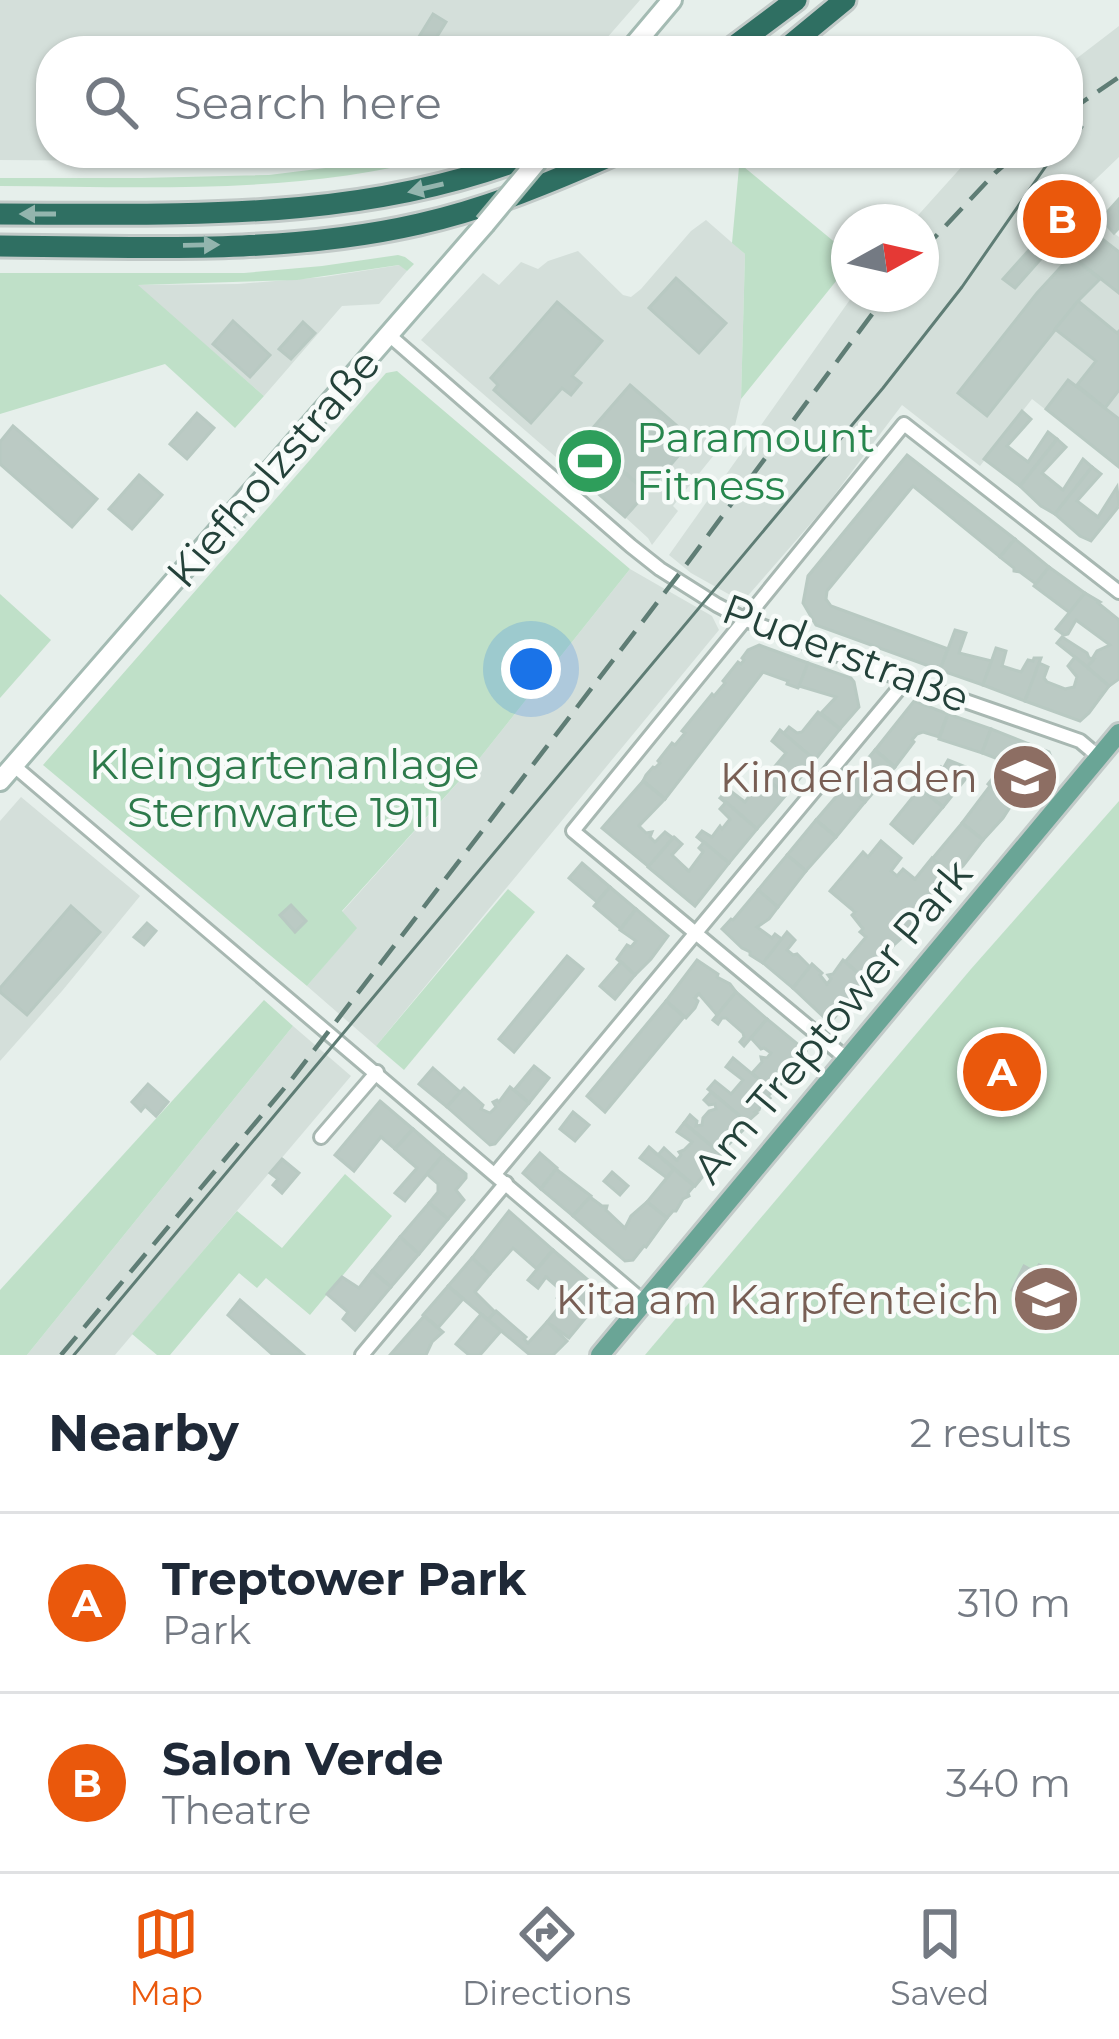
<!DOCTYPE html>
<meta charset="utf-8">
<style>
body{margin:0;font-family:Montserrat,sans-serif;background:#f6f6f7;color:#1f2937}
.compass{position:absolute;left:831px;top:204px;width:108px;height:108px;border-radius:50%;background:#fff;box-shadow:0 3px 9px #0004;rotate:82deg}
.you{position:absolute;left:531px;top:669px;width:42px;height:42px;margin:-30px;border:9px solid #fff;border-radius:50%;background:#1a73e8;box-shadow:0 0 0 18px #1a73e833}
.badge{display:grid;place-items:center;width:78px;height:78px;border-radius:50%;background:#ea580c;color:#fff;font-size:39px;font-weight:700}
.pin{position:absolute;translate:-50% -50%;border:6px solid #fff;box-shadow:0 3px 12px #0006}
.list{margin:0;padding:0;list-style:none}
h2{display:flex;justify-content:space-between;align-items:center;height:156px;margin:0;padding:0 48px;font-size:51px}
h2 small{font-size:39px;font-weight:400;color:#747a83}
.list li{display:grid;grid-template-columns:78px 1fr auto;gap:36px;align-items:center;box-sizing:border-box;height:180px;padding:0 48px;border-top:3px solid #e0e1e3}
.list b{display:block;font-size:45px;white-space:nowrap}
.list p{margin:0;font-size:39px;white-space:nowrap;color:#747a83}
.list em{font-size:39px;font-style:normal;color:#747a83}
.icon{flex:none;width:66px;height:66px;fill:none;stroke:currentColor;stroke-width:2;stroke-linecap:round;stroke-linejoin:round}
.map{position:relative;flex:none;width:1119px;height:1355px;overflow:hidden}
.search{position:absolute;background:#fff;box-shadow:0 3px 9px #0004;left:36px;right:36px;top:36px;height:132px;display:flex;align-items:center;gap:30px;box-sizing:border-box;padding:0 42px;border-radius:48px;color:#747a83;font-size:45px}
.sheet{height:516px;background:#fff}
nav{display:flex;justify-content:space-around;align-items:center;box-sizing:border-box;height:168px;border-top:3px solid #e0e1e3;background:#fff;font-size:33px;color:#747a83}
nav a{display:grid;justify-items:center;gap:6px}
nav .on{color:#ea580c}
.map>svg:first-child{display:block}
.built{fill:#d4dfda}
.green{fill:#bfe0c8}
.building{fill:#bbcac4;stroke:#b8c9c2;stroke-width:3}
.lines{fill:none;stroke-linecap:round;stroke-linejoin:round}
.street-casing{stroke:#a8b8b2;stroke-width:18}
.secondary-casing{stroke:#a4bbb3;stroke-width:24}
.primary-casing{stroke:#c2cac8;stroke-width:24}
.highway-casing{stroke:#c2cac8;stroke-width:27}
.street{stroke:#fff;stroke-width:12}
.secondary{stroke:#fff;stroke-width:18}
.primary{stroke:#6aa596;stroke-width:18}
.highway{stroke:#2f6f62;stroke-width:21}
.tram{stroke:#5f7d75;stroke-width:3}
.rail{stroke:#5f7d75;stroke-width:4.5;stroke-dasharray:24 12;stroke-linecap:butt}
.secondary-bridge-casing{stroke:#a4bbb3;stroke-width:24;stroke-linecap:butt}
.secondary-bridge{stroke:#fff;stroke-width:18}
.oneway{fill:#93b5ae}
.labels{text-anchor:middle;dominant-baseline:central;stroke-width:9;stroke-linejoin:round;paint-order:stroke}
.leisure-label{font-size:42px;fill:#27864d;stroke:#f7fbf9;text-anchor:start}
.street-label{font-size:42px;fill:#24423a;stroke:#f7fbf9}
.park-label{font-size:42px;fill:#2d7a4b;stroke:#f7fbf9}
.education-label{font-size:42px;fill:#785e54;stroke:#f7fbf9;text-anchor:end}
</style>
<div class="map">
<svg width="1119" height="1355" viewBox="0 0 1119 1355">
<rect width="100%" height="100%" fill="#e6efeb"/>
<g class="built">
<polygon points="0,0 640,0 599,47 592,41 584,51 51,51 51,153 314,153 234,159 127,161 0,160"/>
<polygon points="1119,26 1119,157 1073,201 1119,237 1119,467 1032,399 980,466 902,405 826,506 745,599 732,596 691,573 669,555 854,294 921,294 921,222 912,222 974,153 1068,153 1068,65"/>
<polygon points="706,220 745,254 741,399 734,430 673,506 678,511 652,545 648,538 625,517 421,340 483,273 499,285 521,262 538,269 548,261 578,251 623,295 631,297 641,289 691,231"/>
<polygon points="400,265 407,271 379,304 342,306 264,396 136,285 238,284 324,277"/>
<polygon points="630,569 712,616 719,630 376,1046 307,986 356,928 342,912 479,759"/>
<polygon points="21,797 140,896 62,991 0,1061 0,821"/>
<polygon points="293,1026 351,1076 115,1355 27,1355"/>
</g>
<g class="green">
<path d="M422,153H439V157C295,195 147,187 0,186V178H142L269,175L406,158Z"/>
<polygon points="739,167 744,167 849,254 849,265 741,399 745,254 732,243"/>
<polygon points="398,255 405,257 414,264 407,271 399,265 297,280 138,285 264,396 235,428 165,364 0,414 0,273 244,273 322,266"/>
<polygon points="397,371 630,569 479,759 342,911 357,928 307,986 43,765 386,373"/>
<polygon points="0,594 51,640 0,698"/>
<polygon points="1119,801 1119,1355 645,1355 971,969"/>
<polygon points="508,889 535,912 404,1070 376,1046"/>
<polygon points="264,1000 293,1026 27,1355 0,1355 0,1290"/>
<polygon points="345,1174 392,1216 310,1315 266,1278 257,1288 239,1273 170,1355 157,1355 132,1334 237,1211 282,1248"/>
</g>
<g class="building">
<polygon points="433,14 446,22 430,48 417,40"/>
<polygon points="1119,199 1119,228 1114,233 1101,219"/>
<polygon points="1073,201 1082,209 1045,249 1047,252 1015,288 1003,279"/>
<polygon points="1088,228 1119,252 1119,293 1068,253"/>
<polygon points="1071,256 1100,279 1078,301 987,416 958,393 1037,293"/>
<polygon points="676,278 726,323 699,353 649,308"/>
<polygon points="1078,301 1117,333 1119,331 1119,390 1105,408 1077,385 1096,361 1055,329"/>
<polygon points="557,302 602,341 572,376 581,383 571,395 562,388 531,423 494,390 498,385 491,378"/>
<polygon points="233,321 270,355 250,377 213,344"/>
<polygon points="303,322 315,333 291,359 279,349"/>
<polygon points="1068,380 1119,419 1119,467 1046,409"/>
<polygon points="630,385 700,446 694,453 686,447 647,492 584,438"/>
<polygon points="1022,411 1031,419 1007,446 1028,462 1048,432 1057,439 1020,486 984,459"/>
<polygon points="197,413 214,428 187,459 170,444"/>
<polygon points="13,426 97,499 72,527 0,464 0,442"/>
<polygon points="584,438 647,492 625,517 563,463"/>
<polygon points="1057,439 1066,447 1042,473 1063,490 1083,459 1092,467 1055,514 1041,506 1020,486"/>
<polygon points="907,455 1015,539 1000,557 913,486 827,591 826,599 831,606 948,649 940,670 816,625 803,603 808,576"/>
<polygon points="1092,467 1101,474 1077,501 1098,517 1117,487 1119,506 1091,541 1080,536 1055,514"/>
<polygon points="139,475 162,495 132,529 109,509"/>
<polygon points="1015,539 1049,567 1036,584 1020,572 1014,571 1014,568 1000,557"/>
<polygon points="1049,567 1085,593 1070,613 1034,586"/>
<polygon points="1085,593 1100,602 1098,603 1119,620 1119,679 1109,686 1087,667 1097,651 1110,645 1076,620 1068,634 1064,635 1056,629"/>
<polygon points="955,630 966,633 959,653 992,661 983,685 940,670"/>
<polygon points="1062,637 1087,653 1089,658 1094,659 1087,667 1057,643"/>
<polygon points="759,645 808,663 800,685 798,688 787,684 788,681 763,672 665,799 643,781 646,775 653,767 655,768 660,763 658,761 672,743 675,745 685,733 682,731 712,694 714,696 725,683 723,681 738,662 741,664 744,660 742,658 748,650"/>
<polygon points="996,648 1006,651 1002,666 1021,672 1028,660 1033,661 1034,658 1041,658 1025,701 983,685"/>
<polygon points="1075,657 1109,686 1089,713 1080,721 1025,701 1039,663 1048,667 1044,678 1047,682 1065,689 1074,687 1077,677 1068,666"/>
<polygon points="808,663 851,678 854,682 859,707 840,729 821,713 836,697 799,686"/>
<polygon points="914,701 948,714 939,737 923,732 917,734 912,740 914,742 895,767 875,750"/>
<polygon points="818,712 840,729 815,760 783,734 789,727 797,733 802,732"/>
<polygon points="948,714 991,729 982,753 939,739"/>
<polygon points="991,729 1049,752 1051,757 1029,782 1031,784 1025,792 1023,790 1012,804 988,784 992,779 999,779 1011,764 982,753"/>
<polygon points="780,730 815,760 786,795 763,776 769,769 771,771 786,753 772,741"/>
<polygon points="875,750 895,767 865,802 846,785"/>
<polygon points="948,760 966,767 974,773 967,777 943,807 920,788 926,781 929,783 941,767 943,769"/>
<polygon points="763,776 786,795 757,829 720,798 728,789 745,802"/>
<polygon points="643,781 665,799 639,826 646,833 652,832 650,837 655,842 665,832 673,838 649,867 602,828"/>
<polygon points="846,785 865,802 836,837 816,820"/>
<polygon points="990,786 1012,804 1003,818 983,840 962,823"/>
<polygon points="920,788 943,807 913,843 891,824"/>
<polygon points="726,802 757,829 729,863 697,837 702,831 712,837 720,826 722,829 730,819 720,809"/>
<polygon points="816,820 836,837 806,871 787,855"/>
<polygon points="962,823 983,840 963,866 952,875 932,859"/>
<polygon points="674,837 682,844 672,855 689,871 703,852 699,848 704,842 729,863 695,906 648,867"/>
<polygon points="881,841 901,858 891,871 897,876 903,869 915,879 932,858 952,875 924,910 919,922 894,945 866,980 845,962 866,937 860,932 863,929 852,915 855,912 830,891 863,852 868,857"/>
<polygon points="787,855 806,871 778,907 758,890"/>
<polygon points="582,863 610,887 597,902 569,878"/>
<polygon points="610,887 636,909 621,929 594,906"/>
<polygon points="758,890 778,907 769,919 757,927 772,938 775,934 783,940 763,963 750,955 750,952 742,948 722,929 731,919 733,920"/>
<polygon points="291,905 306,921 295,932 280,915"/>
<polygon points="71,906 100,932 27,1015 0,992 0,988"/>
<polygon points="636,909 668,936 651,959 635,975 617,959 627,945 631,947 636,941 620,930"/>
<polygon points="147,923 156,931 144,945 134,937"/>
<polygon points="787,932 795,940 787,950 793,955 797,954 810,967 793,988 763,963"/>
<polygon points="567,956 583,969 514,1052 499,1039"/>
<polygon points="697,960 718,974 717,977 730,984 736,992 717,1015 699,994 695,998 698,1001 695,1008 686,1018 666,1001"/>
<polygon points="843,960 866,980 830,1023 793,988 812,964 822,973 820,975 827,984 831,979 828,975 833,974"/>
<polygon points="621,962 635,975 615,999 600,986"/>
<polygon points="736,992 767,1019 744,1046 740,1042 744,1037 743,1033 726,1018 722,1018 718,1024 713,1020"/>
<polygon points="666,1001 684,1017 605,1112 587,1096"/>
<polygon points="767,1019 806,1051 780,1085 773,1091 752,1073 762,1062 761,1057 767,1058 771,1053 764,1048 761,1049 751,1038"/>
<polygon points="733,1058 773,1091 768,1096 770,1098 761,1104 759,1110 755,1112 757,1113 747,1122 708,1089 715,1081 731,1094 743,1080 726,1067"/>
<polygon points="534,1066 549,1078 529,1103 514,1090"/>
<polygon points="433,1068 460,1092 447,1107 419,1084"/>
<polygon points="148,1084 168,1102 156,1116 145,1106 141,1111 132,1102"/>
<polygon points="510,1087 529,1103 495,1144 490,1145 447,1107 464,1088 483,1105 481,1109 490,1113 496,1107 493,1102 497,1100 499,1102"/>
<polygon points="711,1092 746,1121 742,1127 743,1130 720,1153 684,1123 690,1115 697,1121 696,1126 702,1125 703,1118 709,1111 716,1109 715,1104 709,1105 704,1100"/>
<polygon points="380,1101 413,1129 395,1149 381,1137 354,1171 335,1155"/>
<polygon points="573,1112 589,1125 575,1141 560,1129"/>
<polygon points="684,1123 721,1154 695,1186 658,1155 664,1148 677,1160 681,1155 679,1152 684,1150 692,1142 677,1132"/>
<polygon points="413,1129 443,1155 405,1201 395,1193 417,1168 395,1149"/>
<polygon points="649,1147 674,1169 667,1178 640,1158"/>
<polygon points="540,1153 557,1168 541,1189 523,1173"/>
<polygon points="443,1155 466,1174 466,1178 456,1190 464,1200 448,1219 429,1203 438,1192 438,1184 427,1174"/>
<polygon points="282,1159 299,1173 282,1193 273,1185 278,1179 270,1173"/>
<polygon points="556,1169 591,1196 573,1216 541,1189"/>
<polygon points="674,1169 694,1186 688,1193 689,1196 683,1199 676,1211 673,1211 667,1218 647,1202"/>
<polygon points="612,1172 628,1186 620,1195 604,1181"/>
<polygon points="590,1197 602,1206 607,1206 606,1210 625,1228 631,1216 647,1202 667,1218 646,1247 644,1246 633,1260 625,1261 573,1216"/>
<polygon points="429,1203 448,1219 419,1254 400,1237"/>
<polygon points="509,1211 553,1250 537,1269 513,1248 490,1274 472,1258"/>
<polygon points="400,1237 419,1254 391,1287 372,1271"/>
<polygon points="553,1250 601,1291 602,1297 597,1304 569,1338 547,1322 559,1307 561,1302 557,1298 562,1291 546,1277 538,1288 528,1280"/>
<polygon points="472,1258 490,1274 475,1292 495,1312 488,1320 448,1286"/>
<polygon points="1039,1265 1046,1268 1030,1299 1012,1290 1024,1266 1035,1272"/>
<polygon points="372,1271 391,1287 355,1330 343,1319 348,1312 327,1294 342,1277 359,1288"/>
<polygon points="448,1286 463,1299 438,1328 423,1315"/>
<polygon points="240,1300 304,1355 273,1355 228,1315"/>
<polygon points="496,1311 526,1337 524,1339 528,1343 547,1322 567,1341 553,1355 530,1355 488,1320"/>
<polygon points="481,1314 501,1331 480,1355 469,1355 456,1344"/>
<polygon points="424,1316 443,1332 432,1342 426,1355 390,1355"/>
</g>
<g class="lines">
<g class="street-casing">
<g id="street">
<polyline points="389,335 631,546 660,569 717,605 746,620 902,679 1080,741 1099,757"/>
<polyline points="13,765 644,1302"/>
<polyline points="847,1059 573,831 904,424 1119,592"/>
<polyline points="321,1137 377,1072"/>
<polyline points="495,1174 897,691 902,679"/>
<polyline points="362,1355 506,1183"/>
</g>
</g>
<g class="secondary-casing">
<g id="secondary">
<polyline points="629,51 672,0"/>
<polyline points="0,781 485,224"/>
</g>
</g>
<g class="primary-casing">
<polyline id="primary" points="600,1355 1119,733"/>
</g>
<g class="highway-casing">
<g id="highway">
<polyline points="728,51 796,0"/>
<polyline points="783,51 845,0"/>
<path d="M0,214C181,214 366,223 537,153"/>
<path d="M0,246C138,247 284,255 419,224C487,209 554,181 617,153"/>
</g>
</g>
<use href="#street" class="street"/>
<use href="#secondary" class="secondary"/>
<use href="#primary" class="primary"/>
<use href="#highway" class="highway"/>
<g class="tram">
<polyline points="1068,148 1082,127"/>
<polyline points="74,1355 883,388 962,287 1055,153"/>
</g>
<g class="rail">
<polyline points="1068,112 1119,77"/>
<polyline points="921,252 995,173 1018,153"/>
<polyline points="61,1355 292,1079 686,565 887,294"/>
</g>
<g class="secondary-bridge-casing">
<polyline id="secondary-bridge" points="485,224 544,153"/>
</g>
<use href="#secondary-bridge" class="secondary-bridge"/>
</g>
<defs><path id="oneway-solid" d="M-6-.8H1V-3.2L6.5 0L1 3.2V.8H-6Z" transform="scale(3)"/></defs>
<g class="oneway">
<use href="#oneway-solid" transform="translate(426 188) rotate(167)"/>
<use href="#oneway-solid" transform="translate(38 214) rotate(180)"/>
<use href="#oneway-solid" transform="translate(201 245) rotate(-1)"/>
</g>
<defs>
<g id="stadium-disc" transform="scale(3.45)"><circle r="9.5" fill="#2e9e5b" stroke="#f7fbf9"/><path d="M0-5a6.5 5 0 1 0 0 10a6.5 5 0 1 0 0-10ZM-3.5-1.8h7v3.6h-7Z" fill="#fff"/></g>
<g id="school-disc" transform="scale(3.45)"><circle r="9.5" fill="#8d6e63" stroke="#f7fbf9"/><path d="M0-5L7-2L0 1L-7-2ZM-4 1L0 2.5L4 1V4Q0 6-4 4Z" fill="#fff"/></g>
</defs>
<g fill-rule="evenodd">
<use href="#stadium-disc" x="590" y="461"/>
<use href="#school-disc" x="1025" y="777"/>
<use href="#school-disc" x="1046" y="1299"/>
</g>
<g class="labels">
<g class="leisure-label">
<text x="636" y="437">Paramount<tspan x="636" dy="48">Fitness</tspan></text>
</g>
<g class="street-label">
<text transform="translate(273 468) rotate(-49)">Kiefholzstraße</text>
<text transform="translate(846 653) rotate(21)">Puderstraße</text>
<text transform="translate(832 1021) rotate(-50)">Am Treptower Park</text>
</g>
<g class="park-label">
<text x="284" y="764">Kleingartenanlage<tspan x="284" dy="48">Sternwarte 1911</tspan></text>
</g>
<g class="education-label">
<text x="978" y="777">Kinderladen</text>
<text x="1000" y="1299">Kita am Karpfenteich</text>
</g>
</g>
</svg>
<svg class="compass" viewBox="-18 -18 36 36"><path d="M0-13l5 13h-10z" fill="#e53935"/><path d="M0 13l5-13h-10z" fill="#747a83"/></svg>
<div class="you"></div>
<div class="pin badge" style="left:1002px;top:1072px">A</div>
<div class="pin badge" style="left:1062px;top:219px">B</div>
<div class="search"><svg class="icon" aria-label="search" viewBox="0 0 24 24"><circle cx="10" cy="10" r="6"/><path d="M15 15l6 6"/></svg>Search here</div>
</div>
<section class="sheet">
<h2>Nearby<small>2 results</small></h2>
<ul class="list">
<li><span class="badge">A</span><div><b>Treptower Park</b><p>Park</p></div><em>310 m</em></li>
<li><span class="badge">B</span><div><b>Salon Verde</b><p>Theatre</p></div><em>340 m</em></li>
</ul>
</section>
<nav>
<a class="on"><svg class="icon" aria-label="map" viewBox="0 0 24 24"><path d="M3 6l6-2 6 2 6-2v14l-6 2-6-2-6 2zM9 4v14M15 6v14"/></svg>Map</a>
<a><svg class="icon" aria-label="directions" viewBox="0 0 24 24"><path d="M12 3l9 9-9 9-9-9zM9 14v-3h6M13 9l2 2-2 2"/></svg>Directions</a>
<a><svg class="icon" aria-label="saved" viewBox="0 0 24 24"><path d="M7 4h10v16l-5-4-5 4z"/></svg>Saved</a>
</nav>
